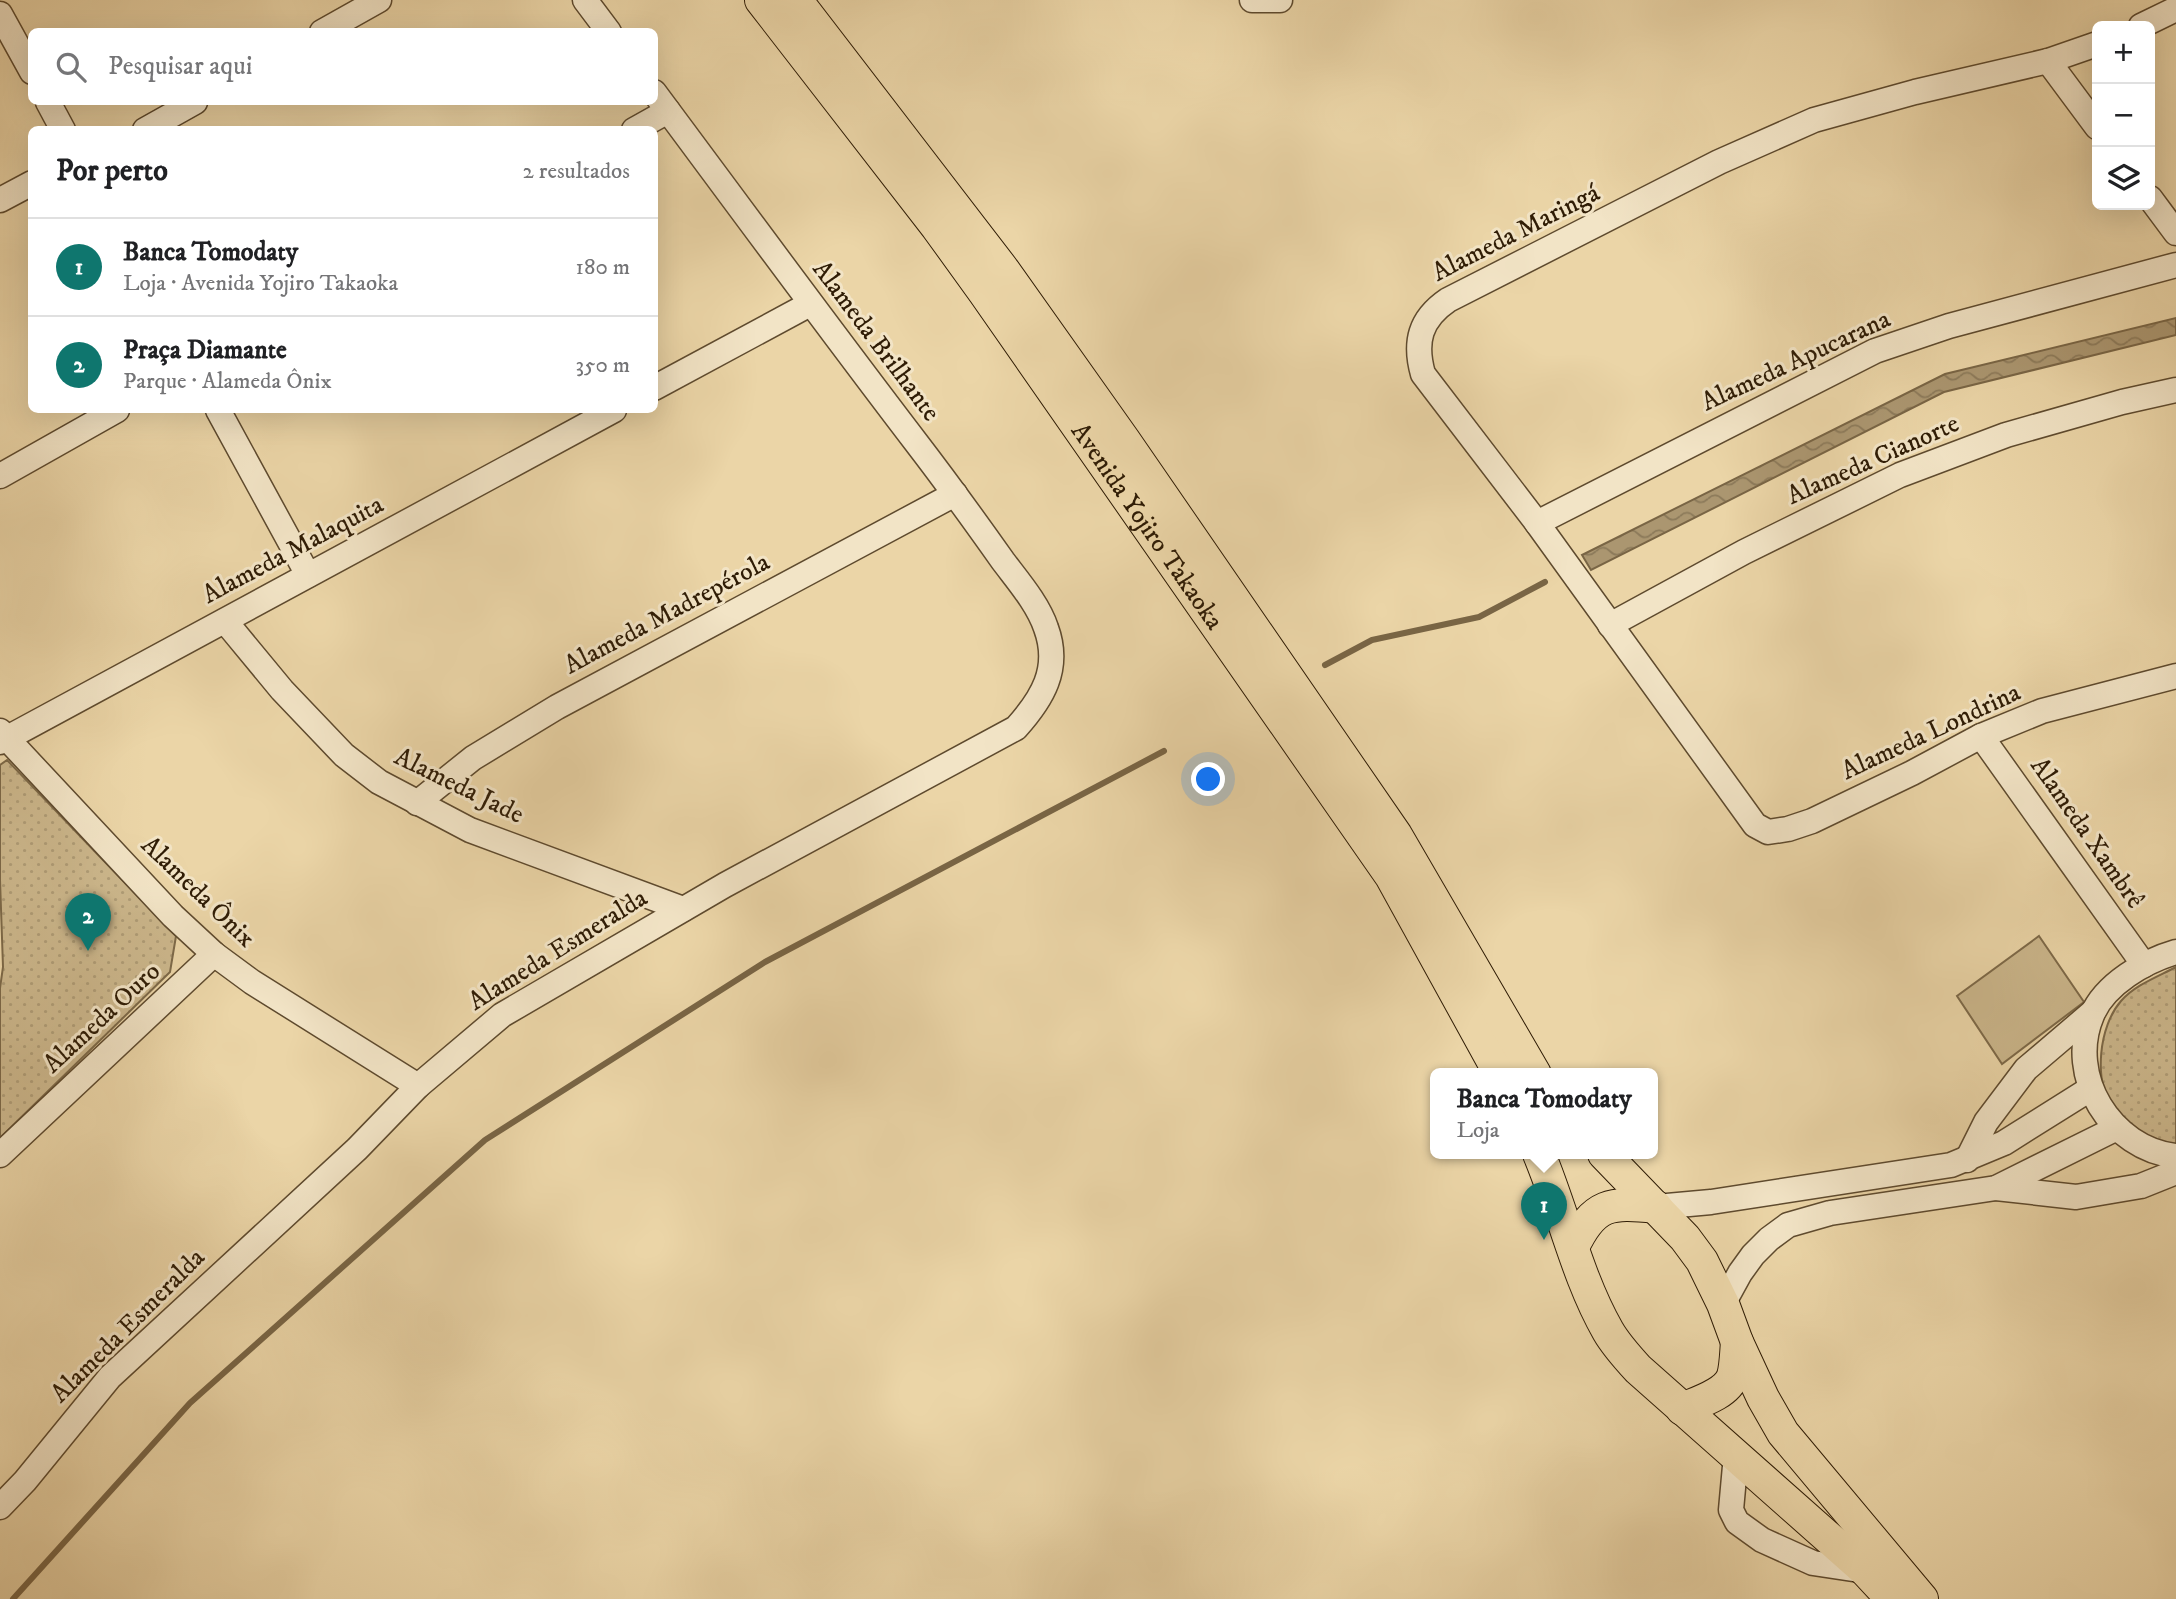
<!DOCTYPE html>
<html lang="pt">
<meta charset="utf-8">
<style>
body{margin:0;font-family:"IM FELL DW Pica",serif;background:#f2f2f2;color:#202124}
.controls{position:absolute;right:21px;top:21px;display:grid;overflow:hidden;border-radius:10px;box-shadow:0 7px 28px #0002}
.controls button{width:63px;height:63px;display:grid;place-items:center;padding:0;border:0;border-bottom:2px solid #e0e0e0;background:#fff;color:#202124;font:35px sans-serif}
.you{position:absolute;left:1209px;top:780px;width:24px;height:24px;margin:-18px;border:5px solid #fff;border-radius:50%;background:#1a73e8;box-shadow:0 0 0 10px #1a73e833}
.badge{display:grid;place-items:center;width:46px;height:46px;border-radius:50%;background:#0f766e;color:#fff;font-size:23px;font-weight:700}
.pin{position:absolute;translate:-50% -58px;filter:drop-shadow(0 2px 4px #0008)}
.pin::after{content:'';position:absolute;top:37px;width:24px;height:21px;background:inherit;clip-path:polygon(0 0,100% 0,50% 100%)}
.popup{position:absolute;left:1430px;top:1068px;width:228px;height:91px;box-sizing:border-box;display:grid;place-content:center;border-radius:10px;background:#fff;filter:drop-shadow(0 2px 5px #0005);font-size:23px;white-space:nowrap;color:#757577}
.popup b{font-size:26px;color:#202124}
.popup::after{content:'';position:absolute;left:50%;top:100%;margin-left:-14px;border:14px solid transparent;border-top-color:#fff}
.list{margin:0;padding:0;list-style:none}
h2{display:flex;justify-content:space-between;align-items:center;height:91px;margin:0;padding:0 28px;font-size:30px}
h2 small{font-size:23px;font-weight:400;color:#757577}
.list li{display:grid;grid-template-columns:46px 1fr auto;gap:21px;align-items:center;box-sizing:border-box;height:98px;padding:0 28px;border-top:2px solid #e0e0e0}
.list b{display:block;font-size:26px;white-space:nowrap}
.list p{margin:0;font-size:23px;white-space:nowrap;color:#757577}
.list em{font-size:23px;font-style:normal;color:#757577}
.icon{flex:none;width:38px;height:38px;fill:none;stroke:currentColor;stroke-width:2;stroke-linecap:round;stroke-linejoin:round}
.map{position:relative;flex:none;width:2176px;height:1599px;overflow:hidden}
.search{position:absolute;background:#fff;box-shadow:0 7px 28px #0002;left:28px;top:28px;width:630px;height:77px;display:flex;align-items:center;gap:18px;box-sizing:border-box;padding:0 24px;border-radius:10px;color:#757577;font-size:26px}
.panel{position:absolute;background:#fff;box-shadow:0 7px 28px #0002;left:28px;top:126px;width:630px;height:287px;border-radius:10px}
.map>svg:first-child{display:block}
.grass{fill:url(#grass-dots);stroke:#7d6948;stroke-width:2}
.garden{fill:#cbb68b;stroke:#7d6948;stroke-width:2}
.water{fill:url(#water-waves);stroke:#796545;stroke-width:2}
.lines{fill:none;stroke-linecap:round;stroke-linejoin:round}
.stream{stroke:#796545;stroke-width:6}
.minor-casing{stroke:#5e4a2e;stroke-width:27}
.major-casing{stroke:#2f1c05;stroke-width:34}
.minor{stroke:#f2e4c6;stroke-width:24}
.major{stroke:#ebd5a7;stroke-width:32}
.labels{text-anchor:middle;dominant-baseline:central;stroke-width:6;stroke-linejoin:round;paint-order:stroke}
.street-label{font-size:26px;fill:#2f1c05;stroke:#f2e4c6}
</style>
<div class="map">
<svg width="2176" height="1599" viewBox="0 0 2176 1599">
<defs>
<pattern id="grass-dots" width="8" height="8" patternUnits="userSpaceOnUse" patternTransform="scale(1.75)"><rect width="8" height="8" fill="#cbb68b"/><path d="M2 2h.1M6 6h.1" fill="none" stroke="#af9c76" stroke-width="1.8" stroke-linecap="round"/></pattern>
<pattern id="water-waves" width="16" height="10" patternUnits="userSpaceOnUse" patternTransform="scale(1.75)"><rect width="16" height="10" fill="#ab9670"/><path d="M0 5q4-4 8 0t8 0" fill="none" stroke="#8c7a5a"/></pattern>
</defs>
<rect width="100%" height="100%" fill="#ebd5a7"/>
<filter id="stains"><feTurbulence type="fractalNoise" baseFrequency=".00286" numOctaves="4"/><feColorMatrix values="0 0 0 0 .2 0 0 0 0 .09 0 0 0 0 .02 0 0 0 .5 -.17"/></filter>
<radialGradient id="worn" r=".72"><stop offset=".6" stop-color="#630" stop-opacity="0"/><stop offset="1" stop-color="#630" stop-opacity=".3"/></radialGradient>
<g class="grass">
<polygon points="7,760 176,936 170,972 0,1138 0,988 3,967 0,880 0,765"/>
<path d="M2176,967V1148C2168,1146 2158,1144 2150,1140C2142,1135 2118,1116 2113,1108C2093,1080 2099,1026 2121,1001C2135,985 2157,977 2176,967Z"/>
</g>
<polygon class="garden" points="2039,936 2084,1002 2002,1064 1957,996"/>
<polygon class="water" points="2176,318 2176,335 1944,392 1591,570 1582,555 1945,374"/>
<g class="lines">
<g class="stream">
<polyline points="1325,665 1372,640 1479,617 1545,582"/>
<polyline points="13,1599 190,1403 485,1140 765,962 1164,751"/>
</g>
<g class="minor-casing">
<g id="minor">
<polyline points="585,0 609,32"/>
<polyline points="1252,0 1280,0"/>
<polyline points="0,14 32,72"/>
<polyline points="2141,26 2176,9"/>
<polyline points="322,32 379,0"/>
<path d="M2097,44L2048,61L1915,92L1814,120L1719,162L1448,300C1420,319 1414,342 1423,374L1537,523L1755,825L1768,832L1788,829L1812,821L1912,773L1981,736L2042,711L2176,676"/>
<polyline points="2048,61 2097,127"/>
<polyline points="48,102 63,130"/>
<polyline points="145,130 195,102"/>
<polyline points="634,130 668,111"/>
<polyline points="2150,198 2176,233"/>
<polyline points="0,200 32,183"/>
<polyline points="654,388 810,304"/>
<polyline points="218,410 308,575"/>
<polyline points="0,476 117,410"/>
<polyline points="1537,523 1875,351 1949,326 2176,265"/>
<polyline points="225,621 282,690 344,755 379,782 470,830 683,909"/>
<polyline points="1610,625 1744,552 1900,475 2006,435 2122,402 2176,390"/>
<polyline points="0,731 173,916 214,954 252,982 418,1086"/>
<polyline points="1981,736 2144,965"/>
<polyline points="0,742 614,410"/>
<polyline points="417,803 473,758 557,707 955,494"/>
<path d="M2176,952C2145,961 2105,984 2092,1015C2066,1076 2111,1149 2176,1156"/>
<polyline points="0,1155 214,954"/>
<polyline points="1967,1160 1986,1122 2026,1069 2093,1012"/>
<polyline points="1996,1188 2076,1197 2141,1186 2176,1172"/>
<polyline points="1656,1207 1711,1202 1951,1165 2004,1143 2090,1089"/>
<polyline points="1723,1304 1740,1273 1753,1255 1769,1239 1788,1225 1830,1213 1996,1188 2117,1128"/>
<polyline points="1736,1455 1731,1510 1737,1522 1762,1540 1813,1563 1866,1571"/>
<path d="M0,1507L25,1481L110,1377L357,1149L418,1086L502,1015L725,885L1016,728C1042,699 1061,669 1046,628C1038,604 1018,581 1003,561C974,520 945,480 915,441C827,326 741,209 654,92"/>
</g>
</g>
<g class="major-casing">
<g id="major">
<path id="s1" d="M761,0L937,227L984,292L1391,876L1500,1074"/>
<polyline points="796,0 1002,268 1124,440 1396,835 1535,1074"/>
<path d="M1539,1154C1563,1211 1577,1277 1608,1331C1616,1345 1627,1357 1638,1369L1866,1571L1892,1599"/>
<polyline points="1604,1154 1685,1238 1702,1261 1723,1304 1737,1342 1763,1398 1783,1433 1922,1599"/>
<path d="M1573,1247C1594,1203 1610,1202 1656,1207"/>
<path d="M1682,1409C1699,1402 1727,1394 1733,1376C1736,1366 1736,1352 1737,1342"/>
</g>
</g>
<use href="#minor" class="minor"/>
<use href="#major" class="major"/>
</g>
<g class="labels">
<g class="street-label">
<text transform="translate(1516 233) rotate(-27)">Alameda Maringá</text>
<text transform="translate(876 341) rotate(53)">Alameda Brilhante</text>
<text transform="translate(1796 361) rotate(-25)">Alameda Apucarana</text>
<text transform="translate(1873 460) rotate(-24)">Alameda Cianorte</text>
<text stroke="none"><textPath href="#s1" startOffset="653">Avenida Yojiro Takaoka</textPath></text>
<text transform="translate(293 550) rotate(-28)">Alameda Malaquita</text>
<text transform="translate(667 614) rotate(-28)">Alameda Madrepérola</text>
<text transform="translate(1931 732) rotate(-25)">Alameda Londrina</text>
<text transform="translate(459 786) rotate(26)">Alameda Jade</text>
<text transform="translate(2087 833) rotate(55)">Alameda Xambrê</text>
<text transform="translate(198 892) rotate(44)">Alameda Ônix</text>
<text transform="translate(558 950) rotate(-32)">Alameda Esmeralda</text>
<text transform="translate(102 1018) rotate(-43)">Alameda Ouro</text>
<text transform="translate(128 1326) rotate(-45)">Alameda Esmeralda</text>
</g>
</g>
<rect width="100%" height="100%" filter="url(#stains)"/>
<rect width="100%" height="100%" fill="url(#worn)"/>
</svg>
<div class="controls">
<button>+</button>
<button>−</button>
<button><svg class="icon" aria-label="layers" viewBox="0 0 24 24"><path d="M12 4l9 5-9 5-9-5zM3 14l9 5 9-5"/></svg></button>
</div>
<div class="you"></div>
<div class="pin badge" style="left:1544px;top:1240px">1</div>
<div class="popup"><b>Banca Tomodaty</b>Loja</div>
<div class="pin badge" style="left:88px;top:951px">2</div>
<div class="search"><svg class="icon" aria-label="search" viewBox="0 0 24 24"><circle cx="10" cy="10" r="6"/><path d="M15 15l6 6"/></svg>Pesquisar aqui</div>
<section class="panel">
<h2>Por perto<small>2 resultados</small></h2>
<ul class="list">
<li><span class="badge">1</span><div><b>Banca Tomodaty</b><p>Loja · Avenida Yojiro Takaoka</p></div><em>180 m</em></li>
<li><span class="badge">2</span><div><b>Praça Diamante</b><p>Parque · Alameda Ônix</p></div><em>350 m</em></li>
</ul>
</section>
</div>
